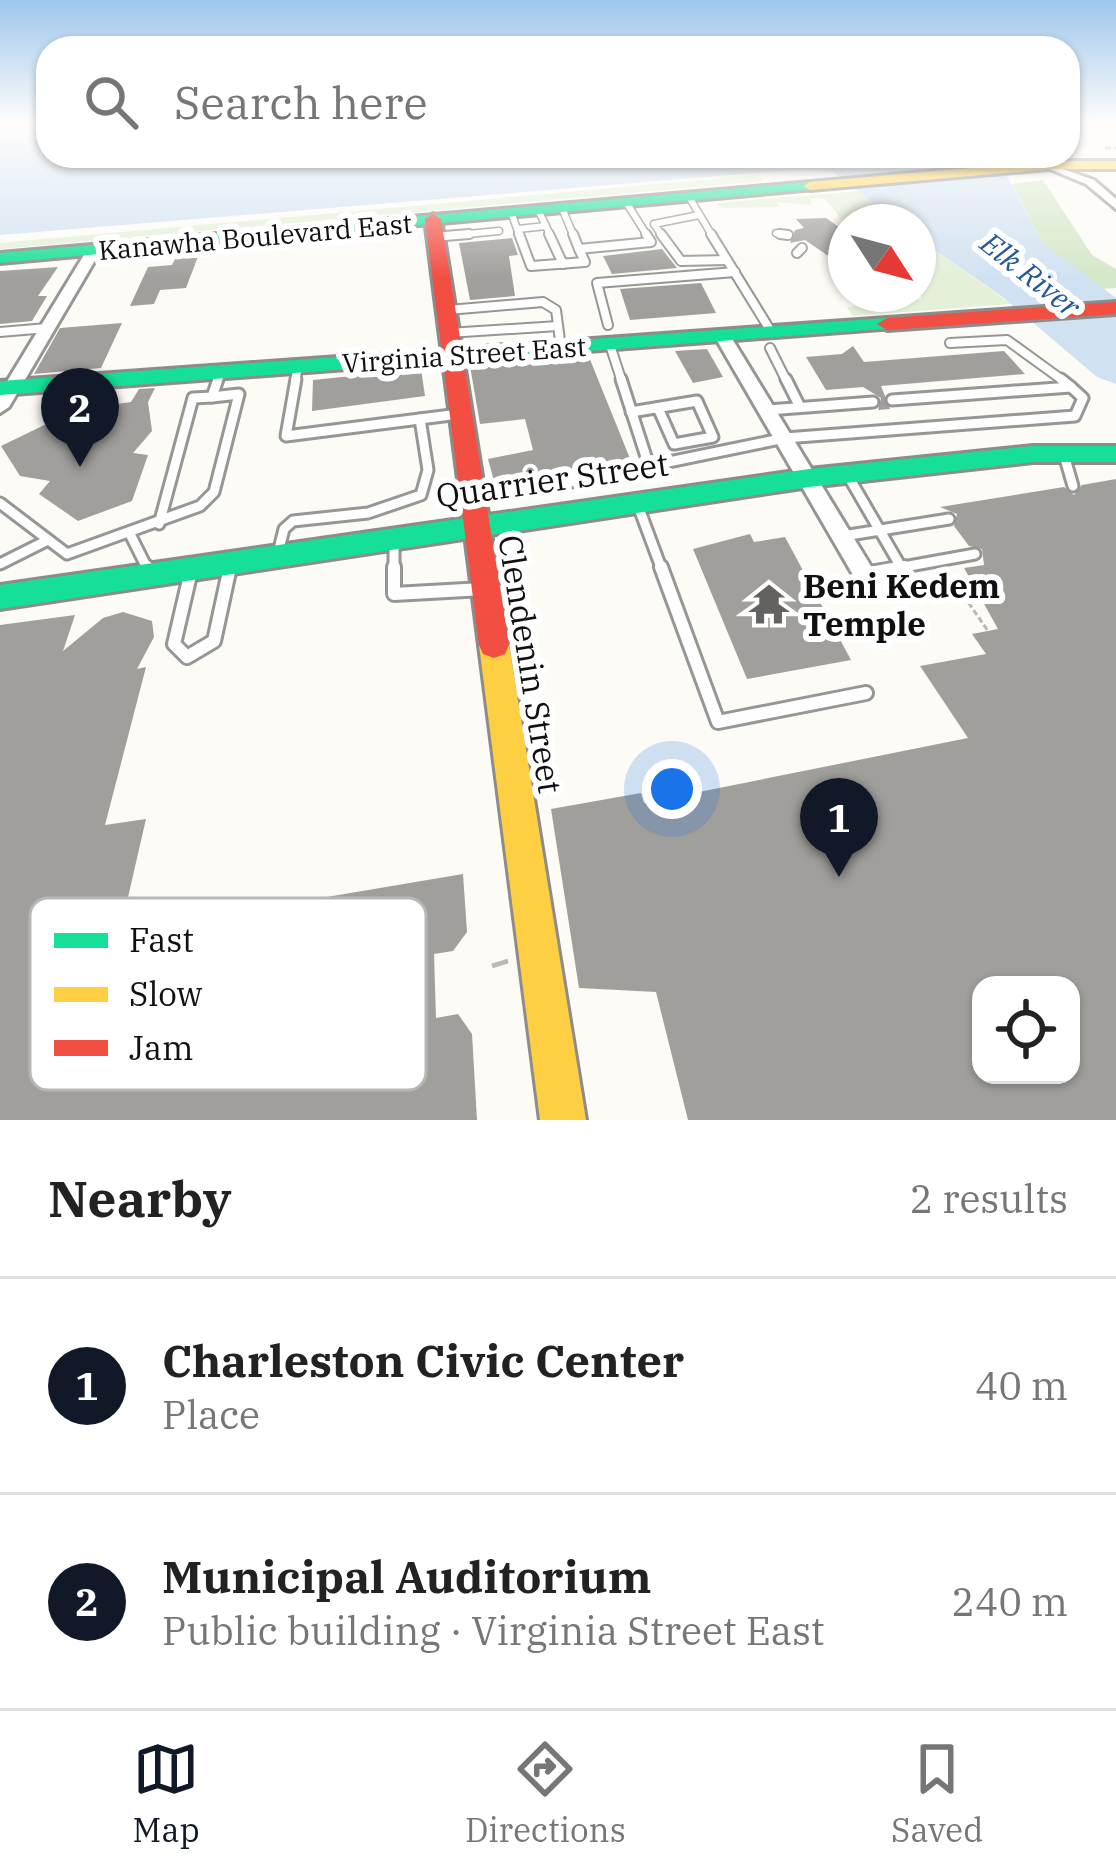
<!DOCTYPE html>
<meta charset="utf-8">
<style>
body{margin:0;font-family:"IBM Plex Serif",serif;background:#f2f2f2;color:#222}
.controls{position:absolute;right:36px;bottom:36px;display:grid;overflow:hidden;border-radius:24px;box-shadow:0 3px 9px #0004}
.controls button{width:108px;height:108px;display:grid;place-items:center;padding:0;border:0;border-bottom:3px solid #e0e0e0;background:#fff;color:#222;font:60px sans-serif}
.compass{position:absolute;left:828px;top:204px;width:108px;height:108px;border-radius:50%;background:#fff;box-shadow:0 3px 9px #0004;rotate:126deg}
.you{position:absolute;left:672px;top:789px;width:42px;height:42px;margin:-30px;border:9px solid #fff;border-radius:50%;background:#1a73e8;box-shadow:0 0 0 18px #1a73e833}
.badge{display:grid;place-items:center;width:78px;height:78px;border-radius:50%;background:#111827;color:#fff;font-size:39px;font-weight:700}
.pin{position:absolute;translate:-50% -99px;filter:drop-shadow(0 3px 6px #0008)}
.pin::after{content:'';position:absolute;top:63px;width:42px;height:36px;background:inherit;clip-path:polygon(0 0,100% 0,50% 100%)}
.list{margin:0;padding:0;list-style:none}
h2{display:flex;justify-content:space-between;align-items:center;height:156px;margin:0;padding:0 48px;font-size:51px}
h2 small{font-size:39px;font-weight:400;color:#767676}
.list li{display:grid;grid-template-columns:78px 1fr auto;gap:36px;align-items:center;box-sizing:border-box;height:216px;padding:0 48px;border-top:3px solid #e0e0e0}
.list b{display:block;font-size:45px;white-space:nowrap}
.list p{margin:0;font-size:39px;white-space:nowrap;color:#767676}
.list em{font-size:39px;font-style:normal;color:#767676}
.icon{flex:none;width:66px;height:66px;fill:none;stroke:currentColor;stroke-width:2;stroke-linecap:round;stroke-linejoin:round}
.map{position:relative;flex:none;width:1116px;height:1120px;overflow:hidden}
.search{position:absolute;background:#fff;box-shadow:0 3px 9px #0004;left:36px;right:36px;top:36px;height:132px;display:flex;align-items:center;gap:30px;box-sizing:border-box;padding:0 42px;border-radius:36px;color:#767676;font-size:45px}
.sheet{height:588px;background:#fff}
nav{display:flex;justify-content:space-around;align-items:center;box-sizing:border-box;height:168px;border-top:3px solid #e0e0e0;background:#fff;font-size:33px;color:#767676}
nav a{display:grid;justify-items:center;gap:6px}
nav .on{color:#111827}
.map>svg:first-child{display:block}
.green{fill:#e4f0d8}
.forest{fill:#d4e7c7}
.water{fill:#d0e2f2}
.building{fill:#a09f9b;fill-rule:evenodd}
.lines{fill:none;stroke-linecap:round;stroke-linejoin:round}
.lane-far3-casing{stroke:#969694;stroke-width:9}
.lane-far2-casing{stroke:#969694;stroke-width:12}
.lane-far1-casing{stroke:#969694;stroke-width:15}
.lane-casing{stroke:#969694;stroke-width:18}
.street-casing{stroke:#969694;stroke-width:6}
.fast-casing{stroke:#8d8c8a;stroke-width:6}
.slow-casing{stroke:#8d8c8a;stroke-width:6}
.jam-casing{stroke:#8d8c8a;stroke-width:6}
.path-far1{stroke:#b9b9b8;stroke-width:3;stroke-dasharray:6 3;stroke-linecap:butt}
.path{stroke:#b9b9b8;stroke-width:4.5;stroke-dasharray:18 9;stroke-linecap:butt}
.lane-far3{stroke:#fffefe;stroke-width:6}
.lane-far2{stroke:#fffefe;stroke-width:8}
.lane-far1{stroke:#fffefe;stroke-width:9}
.lane{stroke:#fffefe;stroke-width:12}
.street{fill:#fffefe;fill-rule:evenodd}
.fast{fill:#16e098;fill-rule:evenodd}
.slow{fill:#ffcf43;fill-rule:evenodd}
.jam{fill:#f24e42;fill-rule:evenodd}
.labels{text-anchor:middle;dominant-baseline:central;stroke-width:12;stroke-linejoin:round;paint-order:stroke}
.far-street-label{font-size:27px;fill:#101010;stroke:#fff}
.far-water-label{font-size:30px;font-style:italic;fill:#235898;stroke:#fff}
.street-label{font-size:33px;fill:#101010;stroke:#fff}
.poi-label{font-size:33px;font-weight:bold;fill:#101010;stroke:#fff;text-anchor:start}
.key{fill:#fff;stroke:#b7b7b7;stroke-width:3}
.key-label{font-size:33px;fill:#101010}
</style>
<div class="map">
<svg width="1116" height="1120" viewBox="0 0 1116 1120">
<rect width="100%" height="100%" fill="#fcfbf6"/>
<g class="green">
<polygon points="757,175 764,181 0,249 0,243"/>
<polygon points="859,191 898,222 846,224 824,198 811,199 811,205 777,202 780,207 721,208 717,203"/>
<polygon points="918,238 1011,304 853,316 847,307 921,299"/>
</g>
<polygon class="forest" points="1043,180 1092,255 1116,269 1116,288 1098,289 1043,243 1012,184"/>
<polygon class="water" points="0,122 48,122 48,156 1020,156 999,161 1043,243 1116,298 1116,384 1097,377 1004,298 918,238 918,222 898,222 833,172 805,169 0,235"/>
<g class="building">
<polygon points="826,218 846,232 846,268 805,240 790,243 795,230 804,228 796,219"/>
<polygon points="512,238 518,255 509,256 515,296 470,300 459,243"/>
<polygon points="662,249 677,268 612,274 603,256"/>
<polygon points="199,254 186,288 160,290 154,304 130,306 148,267 172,265 177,255"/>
<polygon points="58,267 38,296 47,296 32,321 0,324 0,271"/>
<polygon points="701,283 716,313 630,320 620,289"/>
<polygon points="122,323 101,368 34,374 60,328"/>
<polygon points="853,346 864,362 1004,351 1025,374 881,386 890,409 878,410 881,398 863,387 826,390 806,357 842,354"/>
<polygon points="707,349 723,377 693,383 675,351"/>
<polygon points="589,357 631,461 496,488 488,459 533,450 525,419 480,424 470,366"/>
<polygon points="421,369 425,396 312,411 313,380"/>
<polygon points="155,388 148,402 152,431 133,453 148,455 132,501 78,521 39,494 50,481 20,476 1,446 63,416 63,409 87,402 89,408 131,402 139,389"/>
<path d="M1116,479V1120H688L656,992L579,988L551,809L641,793L644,803L968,738L920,666L986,654L972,634L998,629L964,568L984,565L982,549L969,546L954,526L957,514L940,507L1064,487L1074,495L1082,485ZM981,985H1071V1075H981Z"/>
<polygon points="750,534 754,542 785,537 851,660 747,679 693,549"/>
<polygon points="123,612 152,621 154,637 137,669 146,667 105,825 146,819 120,932 463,874 467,932 453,951 434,954 436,1018 458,1014 472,1034 477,1120 0,1120 0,625 75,615 63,651 103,618"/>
</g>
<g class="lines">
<g class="lane-far3-casing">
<g id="lane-far3">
<polyline points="689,197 713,237"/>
<polyline points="626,202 648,237"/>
<polyline points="562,208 574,237"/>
<polyline points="511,212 520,237"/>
<polyline points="546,226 551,237"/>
<polyline points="518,229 546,226 538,210"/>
<polyline points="776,233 788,235"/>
<polyline points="436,237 499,231"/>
<polyline points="663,237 654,224 699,215"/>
</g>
</g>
<g class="lane-far2-casing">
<g id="lane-far2">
<polyline points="519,234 531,266 585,262 579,249"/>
<polyline points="549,234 563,264"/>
<polyline points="573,234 579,249 651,242 646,234"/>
<polyline points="661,234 681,261 727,260"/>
<polyline points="711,234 772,333"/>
<polyline points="780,234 788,235"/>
<polyline points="433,237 469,234"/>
<polyline points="797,253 802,248"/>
<polyline points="448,310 543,302 556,310 561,348"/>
<polyline points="608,325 597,283 735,272"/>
<polyline points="0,332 47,328"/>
<polyline points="448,333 558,326"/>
<polyline points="950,343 1007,340 1065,382"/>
<polyline points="610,345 622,382"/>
<polyline points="770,348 787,382"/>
<polyline points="217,382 221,371"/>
<polyline points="295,382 298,365"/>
</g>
</g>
<g class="lane-far1-casing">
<g id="lane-far1">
<polyline points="296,379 286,436 459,414"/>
<polyline points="621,379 649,466"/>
<polyline points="786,379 800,407"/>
<polyline points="1061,379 1071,387"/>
<polyline points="768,410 873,402"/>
<polyline points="631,412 697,401 713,437 674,444 658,408"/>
<polyline points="1064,455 1073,486"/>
<polyline points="847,474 901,567"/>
<polyline points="474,502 785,438 1075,416 1083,398 1071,387 892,400"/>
<polyline points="0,503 67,554 200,506 214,492 239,394 212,397 218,379"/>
<polyline points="637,503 662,570"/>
<polyline points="159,524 193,398 212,397"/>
<polyline points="131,536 148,570"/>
<polyline points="843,536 949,519"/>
<polyline points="394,539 394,570"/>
<polyline points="278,553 284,529 293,521 368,513 421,495 428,470 420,419"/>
<polyline points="0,564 48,540"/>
<polyline points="887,570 975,554"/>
</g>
</g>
<g class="lane-casing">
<g id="lane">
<polyline points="147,567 151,575"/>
<polyline points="394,567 394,594 483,589"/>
<polyline points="661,567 718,722 866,693"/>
<polyline points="191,571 174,644 187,657 214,641 230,567"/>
<polyline points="864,574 904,567"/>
</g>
</g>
<g class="street-casing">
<g id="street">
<polygon points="1045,163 1094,180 1116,199 1116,209 1086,184 1045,167"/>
<polygon points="94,246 101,250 9,407 0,413 0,393 87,250"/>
<polygon points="723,332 731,337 872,568 875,574 872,580 856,580 715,337"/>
</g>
</g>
<g class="fast-casing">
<g id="fast">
<polygon points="810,182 817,186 815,189 0,263 0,253"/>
<polygon points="887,318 894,320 894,328 0,395 0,381"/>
<polygon points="1033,446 1116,446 1116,462 1033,462 809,487 0,609 0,585 809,469"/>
</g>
</g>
<g class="slow-casing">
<g id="slow">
<polygon points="1049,161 1116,161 1116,169 1049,169 810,190 803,186 810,182"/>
<polygon points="494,632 505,636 509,645 586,1120 540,1120 479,645 483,636"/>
</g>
</g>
<g class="jam-casing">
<g id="jam">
<polygon points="433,214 441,219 509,645 505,654 494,658 483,654 479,645 425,219"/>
<polygon points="1116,302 1116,314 887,330 877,324 887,318"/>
</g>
</g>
<g class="path-far1">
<polyline points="1105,148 1116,148"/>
<polyline points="948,573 988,631"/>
</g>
<polyline class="path" points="492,966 508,961"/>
<use href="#lane-far3" class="lane-far3"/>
<use href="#lane-far2" class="lane-far2"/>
<use href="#lane-far1" class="lane-far1"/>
<use href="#lane" class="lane"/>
<use href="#street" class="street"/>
<use href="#fast" class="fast"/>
<use href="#slow" class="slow"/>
<use href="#jam" class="jam"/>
</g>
<linearGradient id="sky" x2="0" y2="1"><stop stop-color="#9ec6ec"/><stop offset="0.44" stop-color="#fefdfb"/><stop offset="1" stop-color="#fefdfb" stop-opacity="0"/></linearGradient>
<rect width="1116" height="279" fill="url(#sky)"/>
<defs>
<g id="temple-bare" transform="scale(3.24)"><path d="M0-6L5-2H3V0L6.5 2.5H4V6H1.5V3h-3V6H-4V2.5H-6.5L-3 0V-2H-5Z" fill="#636260" stroke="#fff" stroke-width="2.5" paint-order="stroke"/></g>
</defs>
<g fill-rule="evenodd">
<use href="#temple-bare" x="769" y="604"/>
</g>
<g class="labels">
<g class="far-street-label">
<text transform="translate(255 236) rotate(-5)">Kanawha Boulevard East</text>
<text transform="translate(464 354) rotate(-4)">Virginia Street East</text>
</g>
<g class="far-water-label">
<text transform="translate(1031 274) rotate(38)">Elk River</text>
</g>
<g class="street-label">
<text transform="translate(552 479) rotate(-8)">Quarrier Street</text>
<text transform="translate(531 664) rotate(81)">Clendenin Street</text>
</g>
<g class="poi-label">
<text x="803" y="585">Beni Kedem<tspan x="803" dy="38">Temple</tspan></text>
</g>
</g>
<rect x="30" y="898" width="396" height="192" rx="18" class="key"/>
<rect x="54" y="933" width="54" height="15" fill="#16e098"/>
<rect x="54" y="987" width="54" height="15" fill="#ffcf43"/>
<rect x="54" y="1040" width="54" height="16" fill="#f24e42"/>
<g class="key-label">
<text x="129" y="952">Fast</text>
<text x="129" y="1006">Slow</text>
<text x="129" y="1060">Jam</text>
</g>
</svg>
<div class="controls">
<button><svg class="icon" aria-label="locate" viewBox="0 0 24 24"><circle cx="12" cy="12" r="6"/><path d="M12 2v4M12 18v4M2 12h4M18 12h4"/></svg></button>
</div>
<svg class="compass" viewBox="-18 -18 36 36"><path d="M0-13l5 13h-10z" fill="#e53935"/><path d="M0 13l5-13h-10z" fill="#767676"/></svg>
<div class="you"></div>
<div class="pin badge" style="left:839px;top:877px">1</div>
<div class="pin badge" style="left:80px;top:467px">2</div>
<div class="search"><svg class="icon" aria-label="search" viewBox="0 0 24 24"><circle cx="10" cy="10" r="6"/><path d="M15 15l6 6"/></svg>Search here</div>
</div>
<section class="sheet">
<h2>Nearby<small>2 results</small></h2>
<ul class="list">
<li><span class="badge">1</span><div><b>Charleston Civic Center</b><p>Place</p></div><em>40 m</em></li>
<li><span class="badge">2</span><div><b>Municipal Auditorium</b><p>Public building · Virginia Street East</p></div><em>240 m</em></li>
</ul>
</section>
<nav>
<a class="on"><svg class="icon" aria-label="map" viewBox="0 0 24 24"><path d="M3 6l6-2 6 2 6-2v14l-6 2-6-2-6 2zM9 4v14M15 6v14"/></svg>Map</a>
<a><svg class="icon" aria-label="directions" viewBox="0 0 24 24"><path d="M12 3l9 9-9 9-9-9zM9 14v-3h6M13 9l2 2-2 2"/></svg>Directions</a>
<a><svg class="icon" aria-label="saved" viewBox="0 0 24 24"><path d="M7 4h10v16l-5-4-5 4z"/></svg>Saved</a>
</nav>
